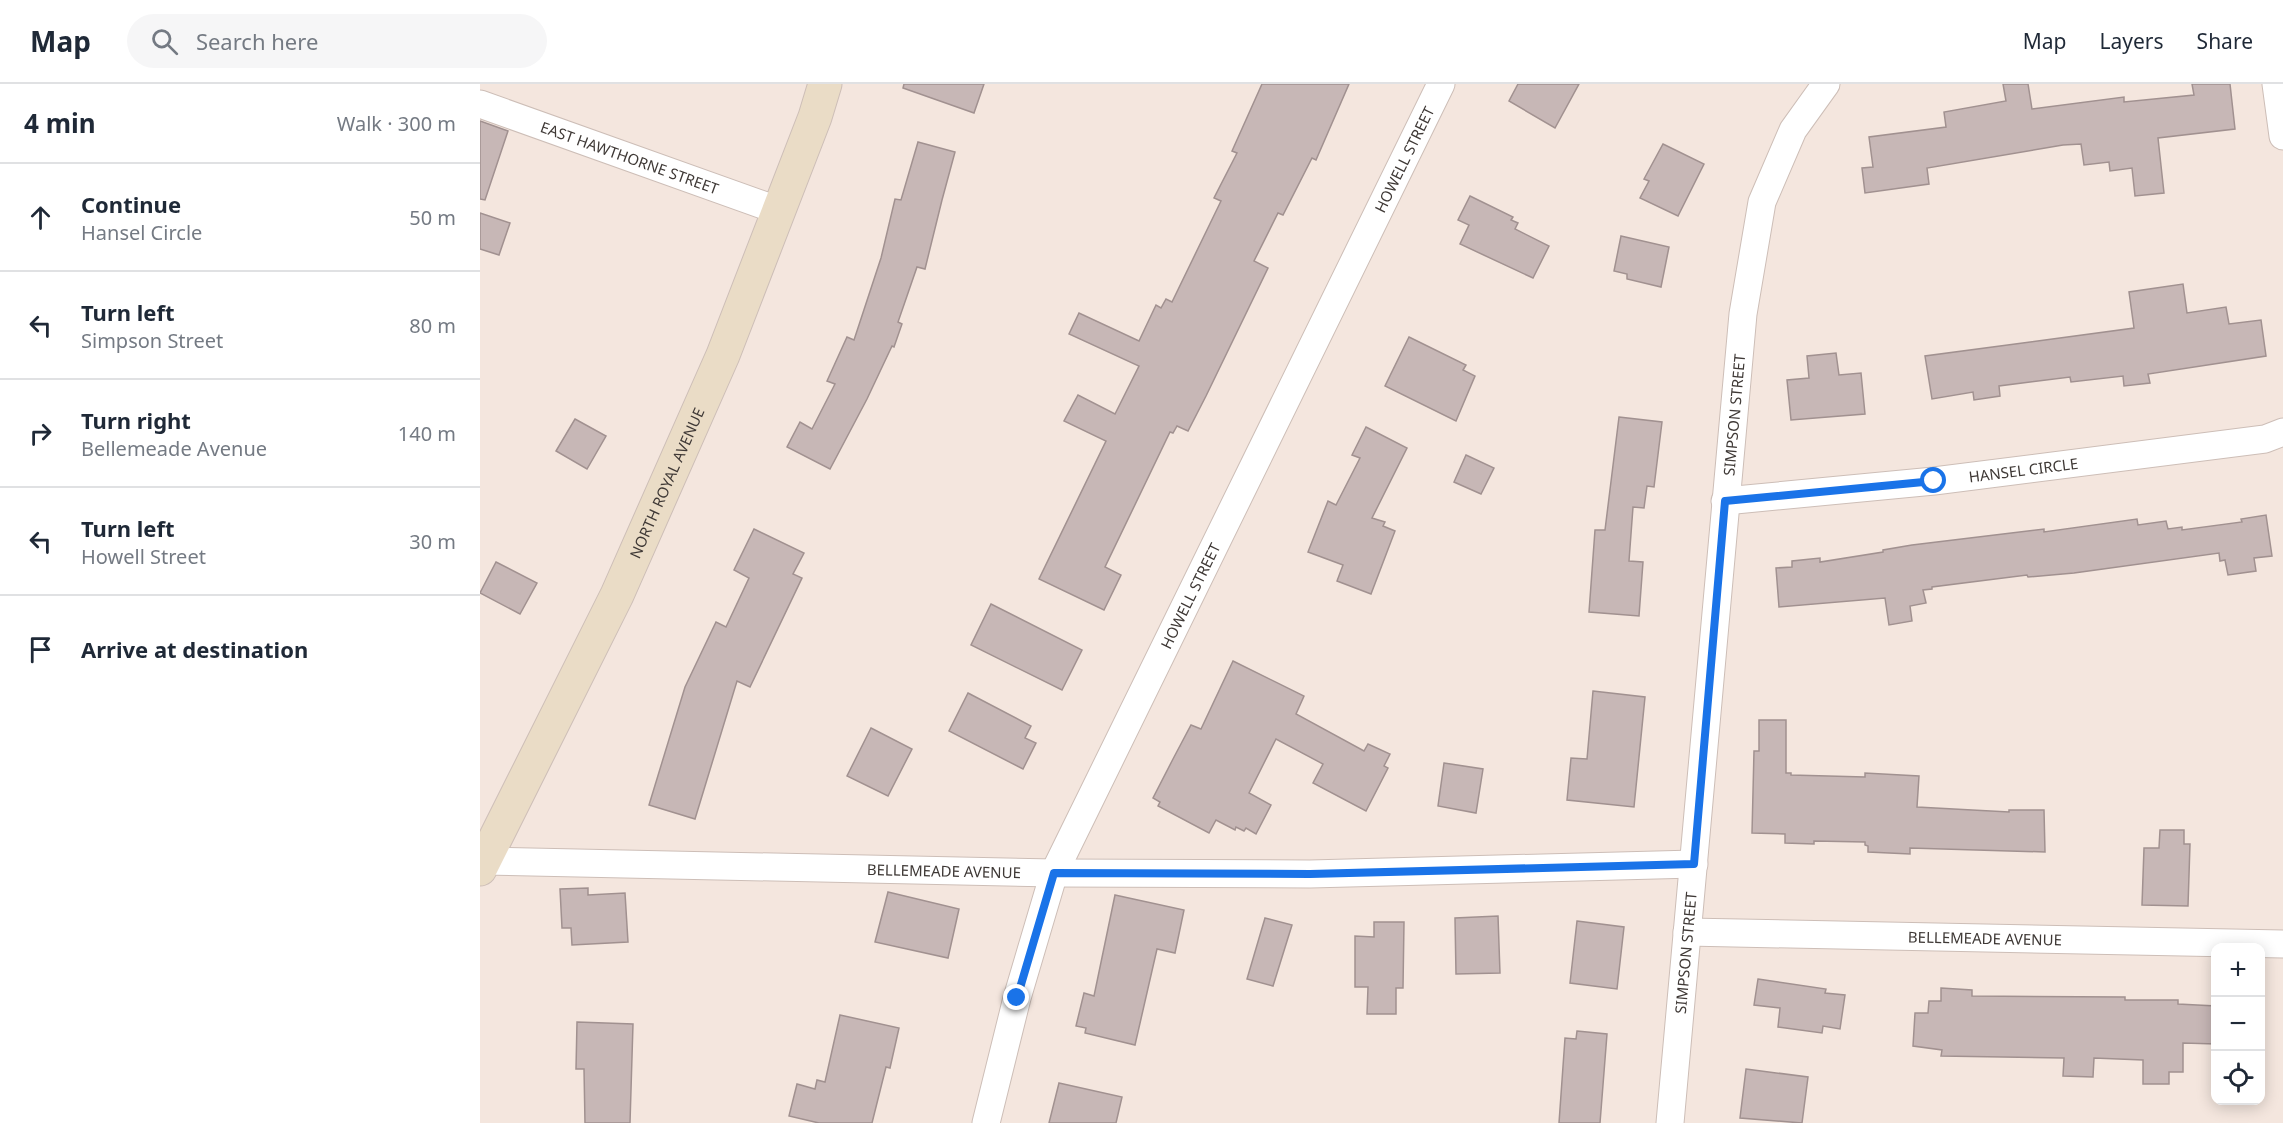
<!DOCTYPE html>
<meta charset="utf-8">
<style>
body{margin:0;font-family:"Noto Sans",sans-serif;background:#f6f6f7;color:#1f2937}
.controls{position:absolute;right:18px;bottom:18px;display:grid;overflow:hidden;border-radius:12px;box-shadow:0 3px 15px #0003}
.controls button{width:54px;height:54px;display:grid;place-items:center;padding:0;border:0;border-bottom:2px solid #e0e1e3;background:#fff;color:#1f2937;font:30px sans-serif}
.stop{position:absolute;width:18px;height:18px;margin:-14px;border:4px solid #1a73e8;border-radius:50%;background:#fff}
.stop.end{background:#1a73e8;border-color:#fff;box-shadow:0 2px 6px #0008}
.list{margin:0;padding:0;list-style:none}
h2{display:flex;justify-content:space-between;align-items:center;height:78px;margin:0;padding:0 24px;font-size:26px}
h2 small{font-size:20px;font-weight:400;color:#747a83}
.list li{display:grid;grid-template-columns:39px 1fr auto;gap:18px;align-items:center;box-sizing:border-box;height:108px;padding:0 24px;border-top:2px solid #e0e1e3}
.list b{display:block;font-size:22px;white-space:nowrap}
.list p{margin:0;font-size:20px;white-space:nowrap;color:#747a83}
.list em{font-size:20px;font-style:normal;color:#747a83}
.icon{flex:none;width:33px;height:33px;fill:none;stroke:currentColor;stroke-width:2;stroke-linecap:round;stroke-linejoin:round}
.map{position:relative;flex:none;width:1803px;height:1039px;overflow:hidden}
header{display:flex;align-items:center;gap:36px;box-sizing:border-box;height:84px;padding:0 30px;background:#fff;border-bottom:2px solid #e0e1e3}
header strong{font-size:28px}
nav{display:flex;gap:33px;margin-inline-start:auto;font-size:21px}
.search{width:420px;height:54px;background:#f6f6f7;display:flex;align-items:center;gap:15px;box-sizing:border-box;padding:0 21px;border-radius:33px;color:#747a83;font-size:22px}
main{display:flex}
aside{flex:1;background:#fff}
.map>svg:first-child{display:block}
.building{fill:#c7b7b6;stroke:#a19190;stroke-width:1.5}
.lines{fill:none;stroke-linecap:round;stroke-linejoin:round}
.street-casing{stroke:#cdbeb7;stroke-width:29}
.secondary-casing{stroke:#cdbeb7;stroke-width:35}
.street{stroke:#fff;stroke-width:27}
.secondary{stroke:#eadcc6;stroke-width:33}
.route{stroke:#1a73e8;stroke-width:8}
.labels{text-anchor:middle;dominant-baseline:central;stroke-width:5;stroke-linejoin:round;paint-order:stroke}
.street-label{font-size:15px;fill:#3f3936;stroke:#fdf4f0}
</style>
<header>
<strong>Map</strong>
<div class="search"><svg class="icon" aria-label="search" viewBox="0 0 24 24"><circle cx="10" cy="10" r="6"/><path d="M15 15l6 6"/></svg>Search here</div>
<nav><a>Map</a><a>Layers</a><a>Share</a></nav>
</header>
<main>
<aside>
<h2>4 min<small>Walk · 300 m</small></h2>
<ul class="list">
<li><svg class="icon" aria-label="ahead" viewBox="0 0 24 24"><path d="M12 20V5M6 11l6-6 6 6"/></svg><div><b>Continue</b><p>Hansel Circle</p></div><em>50 m</em></li>
<li><svg class="icon" aria-label="left" viewBox="0 0 24 24"><path d="M17 20v-9H6M10 6l-5 5 5 5"/></svg><div><b>Turn left</b><p>Simpson Street</p></div><em>80 m</em></li>
<li><svg class="icon" aria-label="right" viewBox="0 0 24 24"><path d="M7 20v-9h11M14 6l5 5-5 5"/></svg><div><b>Turn right</b><p>Bellemeade Avenue</p></div><em>140 m</em></li>
<li><svg class="icon" aria-label="left" viewBox="0 0 24 24"><path d="M17 20v-9H6M10 6l-5 5 5 5"/></svg><div><b>Turn left</b><p>Howell Street</p></div><em>30 m</em></li>
<li><svg class="icon" aria-label="arrive" viewBox="0 0 24 24"><path d="M6 21V4h12l-3 4 3 4H6"/></svg><div><b>Arrive at destination</b></div></li>
</ul>
</aside>
<div class="map">
<svg width="1803" height="1039" viewBox="0 0 1803 1039">
<rect width="100%" height="100%" fill="#f4e6de"/>
<g class="building">
<polygon points="424,0 504,0 494,29 423,4"/>
<polygon points="782,0 869,0 836,76 832,74 803,131 798,129 774,177 788,184 726,312 708,347 697,342 693,349 690,348 625,483 641,491 624,526 559,495 626,357 584,337 598,311 635,330 659,282 589,250 599,229 659,257 676,221 681,224 686,215 692,218 741,117 734,114 757,69 752,67"/>
<polygon points="1038,0 1099,0 1075,44 1029,17"/>
<polygon points="1523,0 1548,0 1552,25 1644,13 1644,18 1714,11 1712,0 1750,0 1755,45 1678,54 1684,109 1655,112 1652,84 1630,87 1629,78 1604,81 1601,60 1583,61 1447,84 1449,100 1385,109 1382,84 1393,83 1389,53 1466,43 1464,28 1526,17"/>
<polygon points="0,37 28,47 5,116 0,115"/>
<polygon points="438,58 475,68 462,116 445,185 437,183 418,238 422,240 414,263 412,262 387,315 350,385 307,363 320,338 332,345 355,300 347,297 367,253 374,256 401,174 415,115 421,116"/>
<polygon points="1183,60 1224,80 1198,132 1160,114 1169,97 1164,95"/>
<polygon points="990,112 1033,133 1031,136 1038,139 1035,145 1069,162 1053,194 980,160 989,141 978,136"/>
<polygon points="0,129 30,139 19,171 0,165"/>
<polygon points="1141,152 1189,163 1181,203 1147,195 1147,190 1134,187"/>
<polygon points="1703,200 1707,229 1746,223 1749,240 1781,236 1786,272 1668,290 1670,299 1644,302 1643,292 1591,298 1590,293 1519,302 1520,312 1494,316 1493,308 1452,315 1445,272 1654,244 1649,208"/>
<polygon points="929,253 986,281 983,286 995,292 976,337 905,302"/>
<polygon points="1356,269 1359,291 1381,289 1385,330 1311,336 1307,296 1329,294 1327,272"/>
<polygon points="1139,333 1182,338 1174,403 1167,402 1164,424 1153,423 1149,477 1163,478 1159,532 1109,528 1115,446 1125,446"/>
<polygon points="95,335 126,352 107,385 76,367"/>
<polygon points="886,343 927,364 892,434 905,438 903,442 915,447 891,510 857,497 863,481 828,468 848,417 856,421 880,374 872,371"/>
<polygon points="986,371 1014,384 1001,410 974,398"/>
<polygon points="1786,431 1792,472 1774,474 1776,487 1748,491 1745,476 1740,477 1739,469 1594,489 1548,493 1547,491 1452,503 1452,505 1443,506 1446,519 1430,522 1432,537 1409,541 1405,514 1299,523 1296,484 1312,483 1312,477 1340,474 1340,478 1403,468 1403,466 1432,461 1564,445 1564,448 1657,435 1658,441 1686,437 1688,445 1702,443 1702,446 1762,438 1761,435"/>
<polygon points="274,445 324,469 313,490 322,494 270,603 257,597 215,735 169,721 205,603 236,538 246,543 269,494 254,486"/>
<polygon points="16,478 57,499 40,530 0,509"/>
<polygon points="511,520 602,566 582,606 491,561"/>
<polygon points="753,577 824,612 816,630 884,667 888,660 910,670 904,682 908,684 886,727 833,699 843,680 796,655 769,709 791,721 776,750 766,744 764,747 756,743 755,746 736,736 729,749 678,722 680,718 673,714 693,675 711,641 721,645"/>
<polygon points="1113,607 1165,613 1154,723 1087,716 1091,674 1107,675"/>
<polygon points="488,609 551,642 545,654 556,659 543,685 469,647"/>
<polygon points="1279,636 1306,636 1306,689 1311,689 1311,691 1385,693 1385,689 1439,692 1437,723 1529,728 1529,726 1564,726 1565,768 1430,764 1430,770 1388,768 1388,762 1385,761 1385,758 1334,757 1334,760 1305,759 1305,750 1272,749 1274,667 1279,667"/>
<polygon points="391,644 432,665 408,712 367,692"/>
<polygon points="964,679 1003,685 996,729 958,722"/>
<polygon points="1680,746 1704,746 1704,760 1710,760 1708,822 1662,821 1664,764 1679,764"/>
<polygon points="108,804 108,811 145,809 148,858 92,861 91,844 82,844 80,805"/>
<polygon points="408,808 479,825 468,874 395,858"/>
<polygon points="635,811 704,826 695,869 677,865 655,961 605,949 606,944 596,942 604,909 614,912"/>
<polygon points="1018,832 1020,889 976,890 975,834"/>
<polygon points="785,834 812,841 793,902 767,895"/>
<polygon points="1097,837 1144,843 1137,905 1090,899"/>
<polygon points="894,838 924,838 923,904 916,904 916,930 887,930 888,903 875,903 875,852 894,853"/>
<polygon points="1278,895 1346,905 1345,909 1365,911 1360,945 1343,942 1342,949 1298,943 1300,924 1274,921"/>
<polygon points="1461,904 1492,906 1492,912 1645,913 1645,916 1698,916 1698,920 1736,922 1736,960 1703,959 1703,988 1689,988 1689,1000 1663,1000 1663,976 1614,974 1613,993 1583,992 1584,974 1461,972 1462,966 1433,962 1435,929 1448,929 1449,917 1461,917"/>
<polygon points="360,931 419,944 410,984 406,983 392,1039 339,1039 309,1032 317,1000 335,1005 337,996 345,998"/>
<polygon points="97,938 153,940 150,1039 105,1039 104,985 96,985"/>
<polygon points="1097,947 1127,950 1120,1039 1079,1039 1085,954 1096,955"/>
<polygon points="1266,985 1328,993 1322,1039 1260,1034"/>
<polygon points="579,999 642,1013 636,1039 569,1039"/>
</g>
<g class="lines">
<g class="street-casing">
<g id="street">
<polyline points="1796,0 1803,52"/>
<path id="s1" d="M0,20L300,127"/>
<path id="s2" d="M1245,417L1454,397L1785,355L1803,348"/>
<path id="s3" d="M4,777L574,789L830,790L1214,780"/>
<path id="s4" d="M1207,848L1803,860"/>
<path id="s5" d="M506,1039L537,914L574,789L961,0"/>
<path id="s6" d="M1190,1039L1263,230L1282,118L1313,46L1346,0"/>
</g>
</g>
<g class="secondary-casing">
<g id="secondary">
<path id="s7" d="M0,785L137,511L243,271L335,33L345,0"/>
</g>
</g>
<use href="#street" class="street"/>
<use href="#secondary" class="secondary"/>
</g>
<g class="lines">
<polyline class="route" points="537,914 574,789 830,790 1214,780 1245,417 1454,397"/>
</g>
<g class="labels">
<g class="street-label">
<text stroke="none"><textPath href="#s1" startOffset="159">EAST HAWTHORNE STREET</textPath></text>
<text stroke="none"><textPath href="#s5" startOffset="1054">HOWELL STREET</textPath></text>
<text stroke="none"><textPath href="#s6" startOffset="711">SIMPSON STREET</textPath></text>
<text stroke="none"><textPath href="#s2" startOffset="300">HANSEL CIRCLE</textPath></text>
<text stroke="none"><textPath href="#s7" startOffset="429">NORTH ROYAL AVENUE</textPath></text>
<text stroke="none"><textPath href="#s5" startOffset="568">HOWELL STREET</textPath></text>
<text stroke="none"><textPath href="#s3" startOffset="460">BELLEMEADE AVENUE</textPath></text>
<text stroke="none"><textPath href="#s4" startOffset="298">BELLEMEADE AVENUE</textPath></text>
<text stroke="none"><textPath href="#s6" startOffset="171">SIMPSON STREET</textPath></text>
</g>
</g>
</svg>
<div class="controls">
<button>+</button>
<button>−</button>
<button><svg class="icon" aria-label="locate" viewBox="0 0 24 24"><circle cx="12" cy="12" r="6"/><path d="M12 2v4M12 18v4M2 12h4M18 12h4"/></svg></button>
</div>
<div class="stop" style="left:1454px;top:397px"></div>
<div class="stop end" style="left:537px;top:914px"></div>
</div>
</main>
